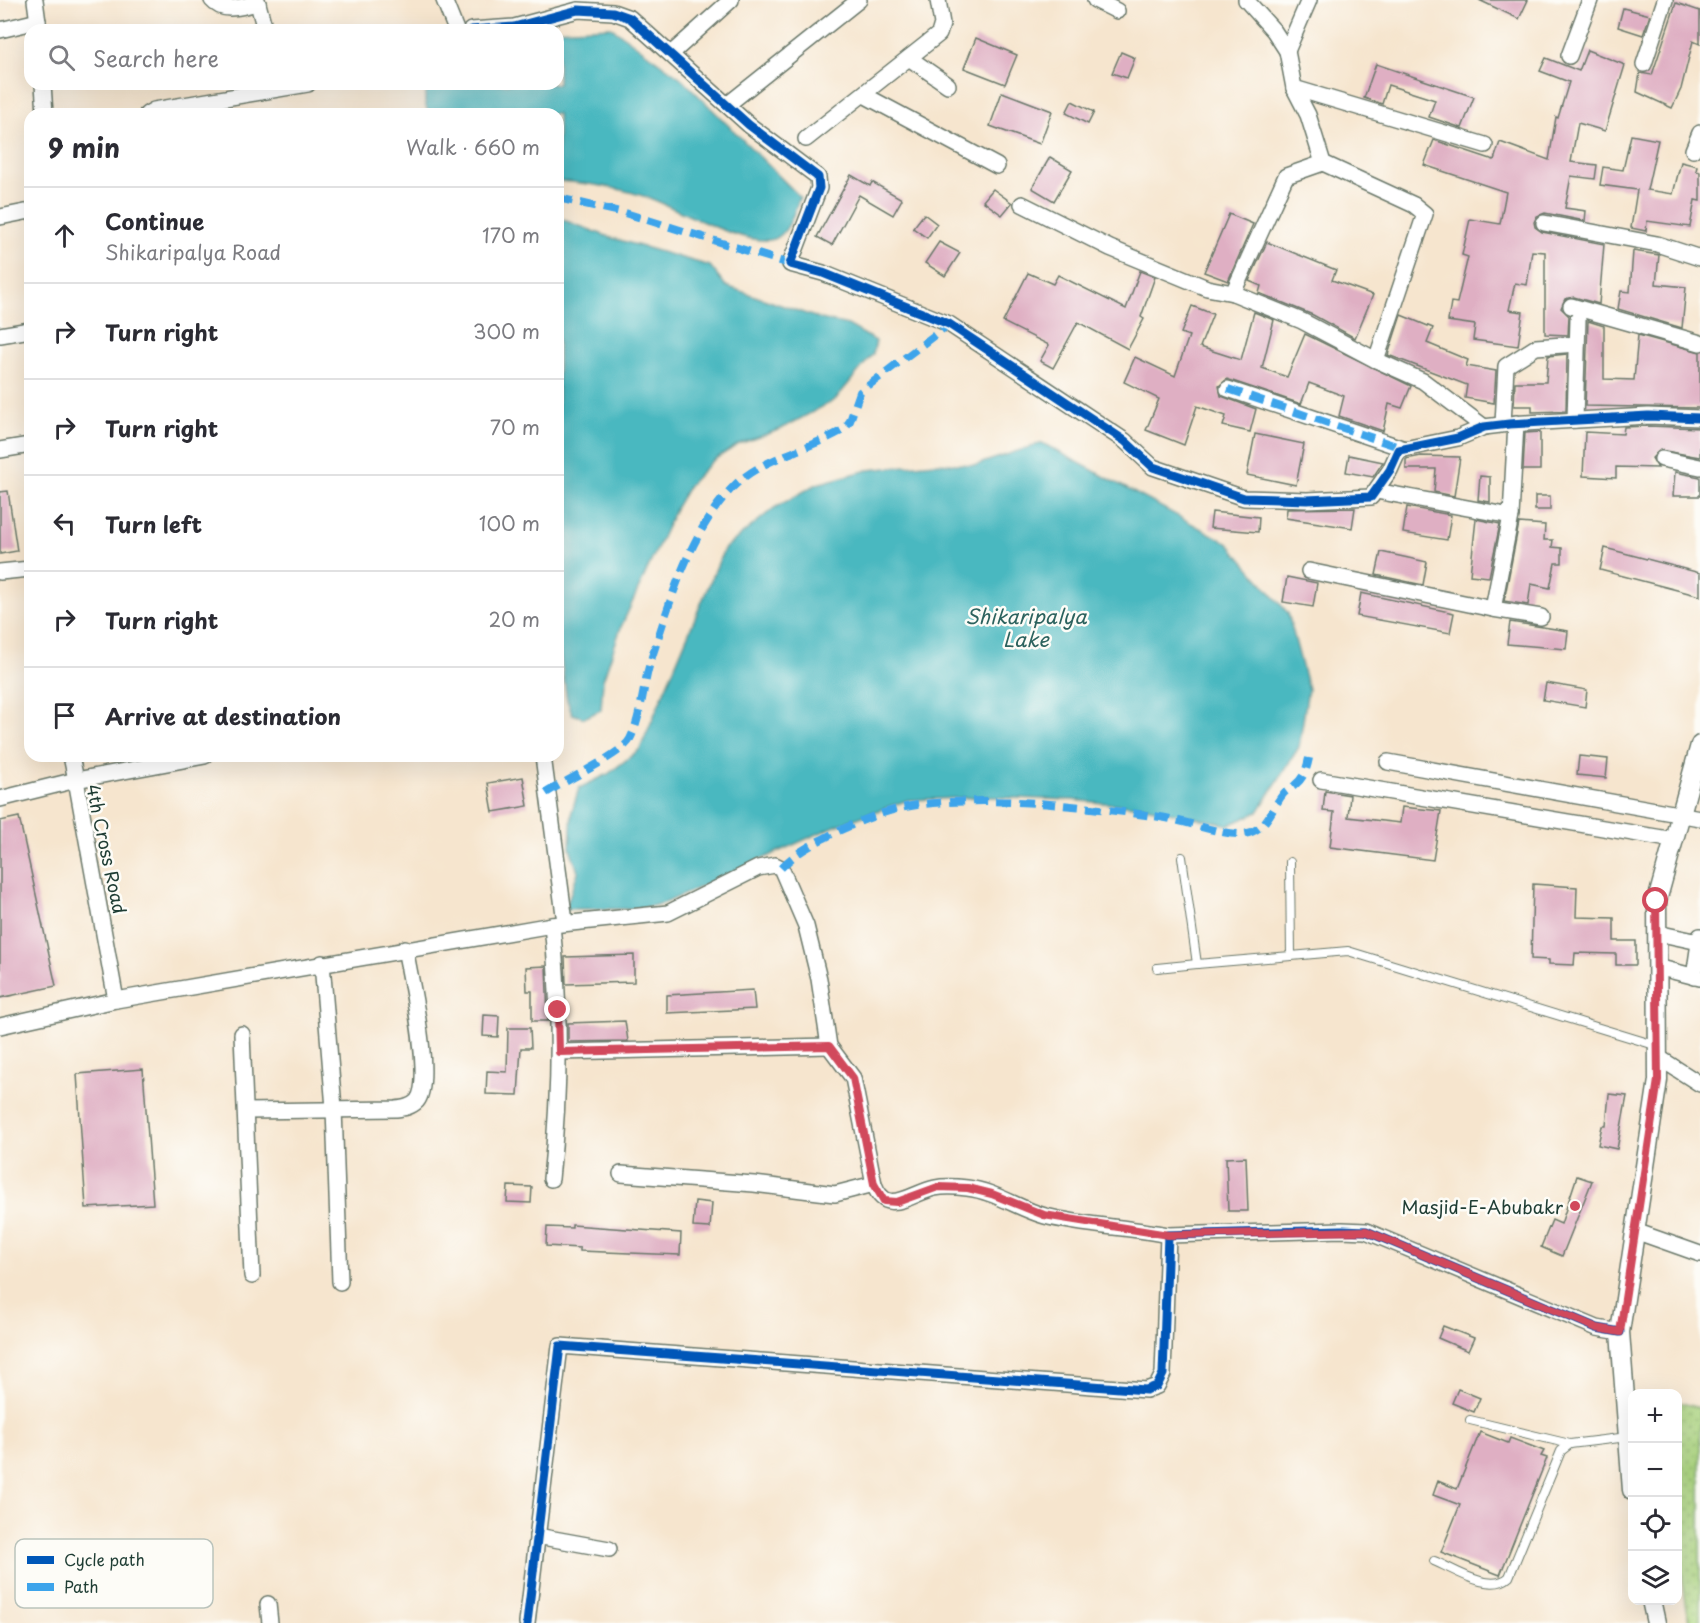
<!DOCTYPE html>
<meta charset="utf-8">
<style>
body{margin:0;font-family:"Playpen Sans",sans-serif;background:#f2f2f3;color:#2b2b33}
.controls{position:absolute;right:18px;bottom:18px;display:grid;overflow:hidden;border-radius:12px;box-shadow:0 6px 24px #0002}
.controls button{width:54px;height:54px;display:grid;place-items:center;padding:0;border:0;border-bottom:2px solid #e1e1e2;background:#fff;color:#2b2b33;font:30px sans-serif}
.stop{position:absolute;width:18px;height:18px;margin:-14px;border:4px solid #d1495b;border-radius:50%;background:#fff}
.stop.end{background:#d1495b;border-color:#fff;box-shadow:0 2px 6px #0008}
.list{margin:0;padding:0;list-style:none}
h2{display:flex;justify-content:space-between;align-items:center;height:78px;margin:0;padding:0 24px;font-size:26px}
h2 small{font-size:20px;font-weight:400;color:#7c7c81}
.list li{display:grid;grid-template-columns:39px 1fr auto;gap:18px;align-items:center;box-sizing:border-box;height:96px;padding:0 24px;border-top:2px solid #e1e1e2}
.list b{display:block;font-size:22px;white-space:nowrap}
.list p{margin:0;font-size:20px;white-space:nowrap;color:#7c7c81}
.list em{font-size:20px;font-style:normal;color:#7c7c81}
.icon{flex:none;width:33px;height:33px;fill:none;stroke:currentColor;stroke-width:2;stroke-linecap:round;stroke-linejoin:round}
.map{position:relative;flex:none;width:1700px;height:1623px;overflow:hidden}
.search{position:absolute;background:#fff;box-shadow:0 6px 24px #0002;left:24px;top:24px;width:540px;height:66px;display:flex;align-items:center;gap:15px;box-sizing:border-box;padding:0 21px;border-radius:18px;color:#7c7c81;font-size:22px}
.panel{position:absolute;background:#fff;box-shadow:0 6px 24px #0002;left:24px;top:108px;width:540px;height:654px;border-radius:18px}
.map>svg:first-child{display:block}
.grass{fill:url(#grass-dots);stroke:#668a5b;stroke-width:1.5}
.water{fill:#49b8c0;stroke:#347a7a;stroke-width:1.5}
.building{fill:#dfafc3}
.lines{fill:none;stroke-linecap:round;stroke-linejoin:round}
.service-casing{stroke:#6a786a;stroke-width:10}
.minor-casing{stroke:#6a786a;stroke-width:18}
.tertiary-casing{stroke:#6a786a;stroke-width:21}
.service{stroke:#fff;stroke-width:8}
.minor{stroke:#fff;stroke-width:15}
.tertiary{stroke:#fff;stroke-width:18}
.quiet{stroke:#3da4eb;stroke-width:8;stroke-dasharray:15 8;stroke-linecap:butt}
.cycleway-casing{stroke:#fdfcf7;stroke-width:13}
.cycleway{stroke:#0057b8;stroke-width:9}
.route{stroke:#d1495b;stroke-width:8}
.poi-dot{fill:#d1495b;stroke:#fdfcf7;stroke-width:2}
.labels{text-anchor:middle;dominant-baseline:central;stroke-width:5;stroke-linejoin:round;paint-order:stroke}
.street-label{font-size:18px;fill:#1f3d34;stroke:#fdfcf7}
.poi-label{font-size:18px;fill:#1f3d34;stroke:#fdfcf7;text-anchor:end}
.water-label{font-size:20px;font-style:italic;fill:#2c625e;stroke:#fdfcf7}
.key{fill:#fdfcf7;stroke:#bac3bc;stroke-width:1.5}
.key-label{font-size:16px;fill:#1f3d34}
</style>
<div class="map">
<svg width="1700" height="1623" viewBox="0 0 1700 1623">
<defs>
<pattern id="grass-dots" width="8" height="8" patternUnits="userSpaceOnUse" patternTransform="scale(1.5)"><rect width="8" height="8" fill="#add682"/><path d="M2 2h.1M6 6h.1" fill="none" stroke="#8caf6b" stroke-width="1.8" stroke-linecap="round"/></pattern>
</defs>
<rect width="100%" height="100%" fill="#fdfcf7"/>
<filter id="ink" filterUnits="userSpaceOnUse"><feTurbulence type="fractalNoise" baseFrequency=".0167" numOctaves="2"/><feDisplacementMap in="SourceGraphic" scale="12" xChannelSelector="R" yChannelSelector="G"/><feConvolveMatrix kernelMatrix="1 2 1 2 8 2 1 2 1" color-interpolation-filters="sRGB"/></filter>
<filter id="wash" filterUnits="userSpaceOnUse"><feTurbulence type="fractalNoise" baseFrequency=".008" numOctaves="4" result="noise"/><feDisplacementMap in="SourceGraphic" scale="24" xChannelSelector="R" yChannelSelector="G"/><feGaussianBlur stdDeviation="1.35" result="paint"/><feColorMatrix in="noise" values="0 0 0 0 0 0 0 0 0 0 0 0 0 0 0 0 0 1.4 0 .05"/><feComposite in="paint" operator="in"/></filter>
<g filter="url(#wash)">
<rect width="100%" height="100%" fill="#f6e5ce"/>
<polygon class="grass" points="1678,1402 1700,1408 1700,1623 1689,1623 1678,1548"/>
<g class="water">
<path d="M611,27L681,78L800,197C794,211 789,234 774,239C747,248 677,208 649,198C621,188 588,183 558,181V114H429C423,101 423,95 432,84H558V30H554Z"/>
<polygon points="558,218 612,238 710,266 726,286 821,319 848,325 876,341 873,354 835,400 781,429 739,444 712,461 689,485 676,507 621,627 603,680 601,710 584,718 572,714 567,700 558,640"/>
<polygon points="1042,443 1228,543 1288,613 1308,689 1299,747 1258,812 1229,825 1145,807 1072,800 987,797 908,800 835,826 665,903 639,909 565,909 578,872 570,848 572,811 579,788 608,774 640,749 724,549 774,508 817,484 868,470 934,463 976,465"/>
</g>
<g id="blocks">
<g class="building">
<polygon points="1479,0 1528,0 1519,19"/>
<polygon points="1676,3 1700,11 1700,44 1693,41 1681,89 1672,108 1637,92 1640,73 1652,75"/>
<polygon points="1623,8 1650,15 1643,35 1618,27"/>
<polygon points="976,38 1017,55 1005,84 964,68"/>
<polygon points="1587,50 1625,65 1605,131 1578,123 1571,162 1597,165 1595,179 1571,176 1565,208 1586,211 1585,221 1545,213 1537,216 1534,222 1535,227 1542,232 1604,244 1599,304 1574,297 1565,299 1561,308 1569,316 1568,335 1545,334 1545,252 1532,251 1527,285 1515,283 1509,310 1523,312 1518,346 1473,340 1475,325 1448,321 1451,302 1457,303 1468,257 1462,255 1470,219 1500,224 1506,192 1424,165 1434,140 1494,160 1500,142 1549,160 1556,117 1558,118 1569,82 1540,71 1546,58 1579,71"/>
<polygon points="1121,52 1135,58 1127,78 1112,73"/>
<polygon points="1376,64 1474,97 1462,128 1429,117 1435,100 1388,85 1382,104 1364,98"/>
<polygon points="1002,92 1052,111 1040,144 990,126"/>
<polygon points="1072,101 1094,112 1088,124 1066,113"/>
<polygon points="1631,135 1658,140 1647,190 1673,194 1681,162 1697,166 1696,171 1700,172 1700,201 1695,200 1690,227 1647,221 1646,231 1631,228 1637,190 1600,185 1603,167 1623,170"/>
<polygon points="1050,157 1072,170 1054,201 1032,188"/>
<polygon points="851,175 870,186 872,182 902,199 893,215 859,195 832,245 817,237"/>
<polygon points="993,189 1012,203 1002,215 983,201"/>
<polygon points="924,214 937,224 927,238 913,228"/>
<polygon points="1229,214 1253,224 1228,281 1204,272"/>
<polygon points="939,242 960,253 945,276 925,263"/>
<polygon points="1267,242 1336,270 1332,280 1373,295 1355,338 1313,315 1259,293 1261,286 1249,281"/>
<polygon points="1633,251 1659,255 1656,284 1686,287 1682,328 1618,309 1621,291 1630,292"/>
<polygon points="1140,271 1155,277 1141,317 1144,319 1128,349 1078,322 1053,368 1040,361 1049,345 1003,322 1028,273 1053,284 1058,275 1126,309"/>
<polygon points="1192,306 1213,314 1200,347 1241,360 1254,312 1274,320 1262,368 1287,377 1305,334 1411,386 1402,408 1389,404 1383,431 1339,416 1344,396 1309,383 1301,404 1227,379 1219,386 1221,396 1256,409 1250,432 1223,426 1226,416 1197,406 1184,445 1146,430 1159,399 1124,382 1135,357 1175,376 1189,336 1181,333"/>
<polygon points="1401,315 1433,328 1427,343 1468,360 1466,366 1496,371 1494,403 1465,398 1467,385 1388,355"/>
<polygon points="1588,321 1604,326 1604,379 1634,380 1638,335 1700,352 1700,408 1585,406"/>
<polygon points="1567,354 1566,411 1532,412 1532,406 1514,406 1515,382 1546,382 1548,356"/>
<polygon points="1648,426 1700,428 1700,457 1660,450 1652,458 1658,468 1616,467 1616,478 1583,476 1585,432 1623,434 1624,427"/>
<polygon points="1540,432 1540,470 1523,470 1525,433"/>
<polygon points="1255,434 1304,444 1296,485 1247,475"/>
<polygon points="1349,455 1383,462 1373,477 1346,472"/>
<polygon points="1421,456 1460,457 1454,496 1434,492 1436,469 1406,469 1406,459"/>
<polygon points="1675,472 1700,477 1700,496 1673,496"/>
<polygon points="1480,476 1490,477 1490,502 1478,500"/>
<polygon points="8,491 17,551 0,554 0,492"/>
<rect x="1535" y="496" width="15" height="14"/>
<polygon points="1407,507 1451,515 1447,540 1403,533"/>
<polygon points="1355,508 1352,528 1286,518 1287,509"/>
<polygon points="1212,512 1259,517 1258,532 1210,528"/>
<polygon points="1476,519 1500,524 1489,577 1470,575"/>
<polygon points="1519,523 1545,525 1544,540 1553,540 1552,547 1562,548 1562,563 1555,563 1550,588 1531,584 1528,605 1504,601"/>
<polygon points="1605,548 1700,573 1700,596 1600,570"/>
<polygon points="1381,552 1427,562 1423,585 1376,575"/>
<polygon points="1287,577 1317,583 1313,607 1283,602"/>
<polygon points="1361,593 1454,613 1450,633 1357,616"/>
<polygon points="1510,622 1568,631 1566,649 1507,644"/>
<polygon points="1546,683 1587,690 1585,707 1543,700"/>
<polygon points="1579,756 1608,759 1606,778 1577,775"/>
<polygon points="523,777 528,806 493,812 488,783"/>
<polygon points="1325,791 1350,795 1348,817 1400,823 1402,807 1441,811 1433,860 1330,847 1334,812 1323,811"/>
<polygon points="19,817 56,986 0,998 0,821"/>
<polygon points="1533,884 1577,887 1576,917 1614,918 1614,941 1636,941 1636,965 1616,965 1616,954 1575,953 1574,965 1549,964 1549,960 1531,959"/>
<polygon points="634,955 634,982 566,984 565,957"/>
<polygon points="546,966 548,1021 532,1021 532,991 527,991 526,967"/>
<polygon points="753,990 755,1009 667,1013 667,995"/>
<polygon points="484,1015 499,1016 498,1037 483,1036"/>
<polygon points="625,1021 628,1041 568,1042 568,1023"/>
<polygon points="508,1028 530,1028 531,1048 521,1048 518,1095 486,1094 487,1071 507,1072"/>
<polygon points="143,1069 153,1204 86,1208 77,1074"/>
<polygon points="1609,1094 1627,1096 1617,1149 1598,1145 1602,1126 1606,1126"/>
<polygon points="1246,1157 1248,1211 1228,1211 1226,1158"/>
<polygon points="1577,1176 1592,1181 1562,1256 1541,1247 1552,1220 1561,1224"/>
<polygon points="508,1186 532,1187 531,1203 507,1202"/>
<polygon points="695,1201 712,1203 710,1228 693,1227"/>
<polygon points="572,1225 681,1233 680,1255 580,1251 580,1248 546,1246 547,1227 572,1228"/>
<polygon points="1443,1326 1474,1338 1468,1351 1438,1338"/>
<polygon points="1458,1389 1480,1398 1474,1412 1452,1403"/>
<polygon points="1480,1432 1508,1443 1510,1438 1544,1451 1541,1456 1547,1458 1500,1575 1441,1552 1460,1505 1433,1495 1438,1481 1457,1489"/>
</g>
</g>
</g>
<g filter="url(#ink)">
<use href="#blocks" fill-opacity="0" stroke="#6a786a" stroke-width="1.5"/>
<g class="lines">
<g class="service-casing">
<g id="service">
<polyline points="1182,857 1197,964 1291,956"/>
<polyline points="1290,862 1291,956 1348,951 1658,1046"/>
<polyline points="1157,968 1197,964"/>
<polyline points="1470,1420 1570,1444"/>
<path d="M1434,1561C1454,1569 1490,1594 1509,1577L1561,1451L1570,1444L1628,1437"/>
</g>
</g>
<g class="minor-casing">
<g id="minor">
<polyline points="35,0 39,30"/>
<path d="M212,0C224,14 242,6 258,3"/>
<polyline points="257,0 265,30"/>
<polyline points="444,0 456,30"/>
<polyline points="1095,0 1117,11"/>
<polyline points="1246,0 1274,31 1287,51 1294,88 1308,115 1323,163 1414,205 1425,214 1376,360"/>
<polyline points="0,30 38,21"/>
<polyline points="471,30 514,27 578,10 613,12 630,18 749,125 818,177 819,188 790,264 823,273 949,324 1125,441 1153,467 1244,498 1307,500 1371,497 1390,470 1399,450 1458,438 1484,427 1509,424 1648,416 1700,418"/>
<polyline points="1287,51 1309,0"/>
<polyline points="672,53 731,0"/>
<polyline points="1569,56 1590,0"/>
<polyline points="909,58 948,85"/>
<polyline points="1644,64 1665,0"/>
<polyline points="43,84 45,114"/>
<polyline points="1294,88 1485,145"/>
<polyline points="864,95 997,166"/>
<polyline points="727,105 859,0"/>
<polyline points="147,114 154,110 308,84"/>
<polyline points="806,139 939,34 942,24 938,0"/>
<polyline points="1693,150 1700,133"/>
<polyline points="1022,204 1110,248 1207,288 1233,293 1302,321 1376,360 1423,381 1484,427"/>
<polyline points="0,217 30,211"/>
<polyline points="1544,223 1657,244 1700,258"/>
<polyline points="1233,293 1286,176 1323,163"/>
<polyline points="1571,306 1700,343"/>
<polyline points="0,335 30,330"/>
<polyline points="1228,389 1405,449"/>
<polyline points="1575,420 1578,319"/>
<polyline points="1503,424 1506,366 1536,347 1577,344"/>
<polyline points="0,450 30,445"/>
<polyline points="1662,459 1700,467"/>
<polyline points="1376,491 1511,516"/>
<polyline points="1309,571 1493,609 1511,516 1516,423"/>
<polyline points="0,572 30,569"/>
<polyline points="1493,609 1541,617"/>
<polyline points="71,756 76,780 205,756"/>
<polyline points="543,756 565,922"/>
<polyline points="1388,762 1700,818"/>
<polyline points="1321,780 1674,840"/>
<polyline points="0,799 76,780 116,1000"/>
<path d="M552,925L668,913L758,868L775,865L781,868L806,926L819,979L829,1046L853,1078L874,1184C886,1218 911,1193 935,1188C945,1186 958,1187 967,1188C995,1191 1019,1209 1045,1216C1085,1226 1128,1227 1168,1235"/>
<polyline points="1657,933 1699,942"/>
<polyline points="322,963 334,1108 340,1282"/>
<polyline points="1657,967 1700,978"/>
<polyline points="1694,977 1700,936"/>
<path d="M0,1026L116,1000L552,925C561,1010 560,1094 551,1179"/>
<polyline points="242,1034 252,1276"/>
<polyline points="559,1052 829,1046"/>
<polyline points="1658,1057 1700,1084"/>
<path d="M247,1111L396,1109C404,1108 411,1107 417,1101C434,1081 410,977 405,948"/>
<polyline points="621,1174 754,1184 835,1194 874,1184"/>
<polyline points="1635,1231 1700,1254"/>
<polyline points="537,1536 609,1549"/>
<polyline points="268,1604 270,1623"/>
<polyline points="527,1623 560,1346 1146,1390 1157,1386 1163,1374 1168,1235 1342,1230 1366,1231 1597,1328 1620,1332"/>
</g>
</g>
<g class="tertiary-casing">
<g id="tertiary">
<polyline points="1632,1490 1620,1332 1658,1080 1657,901 1700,745"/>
<polyline points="1651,1600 1656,1623"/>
</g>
</g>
<use href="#service" class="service"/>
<use href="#minor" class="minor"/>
<use href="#tertiary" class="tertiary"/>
<g class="quiet">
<polyline points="558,198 625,213 790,264"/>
<polyline points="1228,389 1405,449"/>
<path d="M546,793C564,781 623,754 630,739C641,718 643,686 650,663C669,605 689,532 733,487C761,458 808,450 843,430L850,421L860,392L949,324"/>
<path d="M781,868C796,852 815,843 834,833C862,820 893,807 924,804C1001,796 1084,806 1160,817C1183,820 1224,836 1244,834C1267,831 1272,807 1284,793C1287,790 1292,788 1295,785C1304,778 1307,768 1309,758"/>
</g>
<g class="cycleway-casing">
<g id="cycleway">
<polyline points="471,30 514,27 578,10 613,12 630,18 749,125 818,177 819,188 790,264 823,273 949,324 1125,441 1153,467 1244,498 1307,500 1371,497 1390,470 1399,450 1458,438 1484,427 1509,424 1648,416 1700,418"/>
<polyline points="527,1623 560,1346 1146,1390 1157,1386 1163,1374 1168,1235 1342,1230 1366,1231 1597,1328 1620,1332"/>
</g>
</g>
<use href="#cycleway" class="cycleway"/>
</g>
</g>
<g class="lines" filter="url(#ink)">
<polyline class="route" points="558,1010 559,1052 829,1046 853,1078 874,1184 884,1201 897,1202 938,1187 968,1188 992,1194 1044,1215 1168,1235 1366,1231 1597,1328 1620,1332 1658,1080 1656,901"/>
</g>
<circle class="poi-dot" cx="1575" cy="1206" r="6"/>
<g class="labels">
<g class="street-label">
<text transform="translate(107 849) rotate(78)">4th Cross Road</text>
</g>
<g class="poi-label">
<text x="1563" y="1206">Masjid-E-Abubakr</text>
</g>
<g class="water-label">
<text x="1026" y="616">Shikaripalya<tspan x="1026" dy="23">Lake</tspan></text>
</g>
</g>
<rect x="15" y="1539" width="198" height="69" rx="9" class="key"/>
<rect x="27" y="1556" width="27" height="8" fill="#0057b8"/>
<rect x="27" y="1583" width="27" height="8" fill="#3da4eb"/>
<g class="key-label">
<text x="64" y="1566">Cycle path</text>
<text x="64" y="1593">Path</text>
</g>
</svg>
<div class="controls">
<button>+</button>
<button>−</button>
<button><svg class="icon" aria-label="locate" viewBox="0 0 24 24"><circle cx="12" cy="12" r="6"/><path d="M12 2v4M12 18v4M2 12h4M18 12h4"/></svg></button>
<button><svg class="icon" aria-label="layers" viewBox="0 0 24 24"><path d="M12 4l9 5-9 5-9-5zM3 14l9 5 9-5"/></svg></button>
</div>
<div class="stop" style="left:1656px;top:901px"></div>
<div class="stop end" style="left:558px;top:1010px"></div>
<div class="search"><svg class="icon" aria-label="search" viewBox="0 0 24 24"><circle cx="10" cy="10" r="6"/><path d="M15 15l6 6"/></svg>Search here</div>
<section class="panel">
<h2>9 min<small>Walk · 660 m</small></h2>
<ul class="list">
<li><svg class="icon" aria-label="ahead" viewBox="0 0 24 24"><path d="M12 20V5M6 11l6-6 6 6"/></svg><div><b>Continue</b><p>Shikaripalya Road</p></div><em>170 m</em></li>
<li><svg class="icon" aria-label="right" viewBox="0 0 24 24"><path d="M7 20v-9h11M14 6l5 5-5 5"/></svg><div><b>Turn right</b></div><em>300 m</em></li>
<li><svg class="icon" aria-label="right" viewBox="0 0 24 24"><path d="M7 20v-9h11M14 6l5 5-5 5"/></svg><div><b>Turn right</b></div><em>70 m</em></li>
<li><svg class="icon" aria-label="left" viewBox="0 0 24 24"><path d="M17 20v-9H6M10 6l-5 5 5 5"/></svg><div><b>Turn left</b></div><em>100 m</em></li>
<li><svg class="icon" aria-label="right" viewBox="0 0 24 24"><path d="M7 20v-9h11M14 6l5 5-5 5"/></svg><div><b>Turn right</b></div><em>20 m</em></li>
<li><svg class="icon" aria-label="arrive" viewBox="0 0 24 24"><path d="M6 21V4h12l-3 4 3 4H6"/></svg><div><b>Arrive at destination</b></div></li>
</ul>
</section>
</div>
